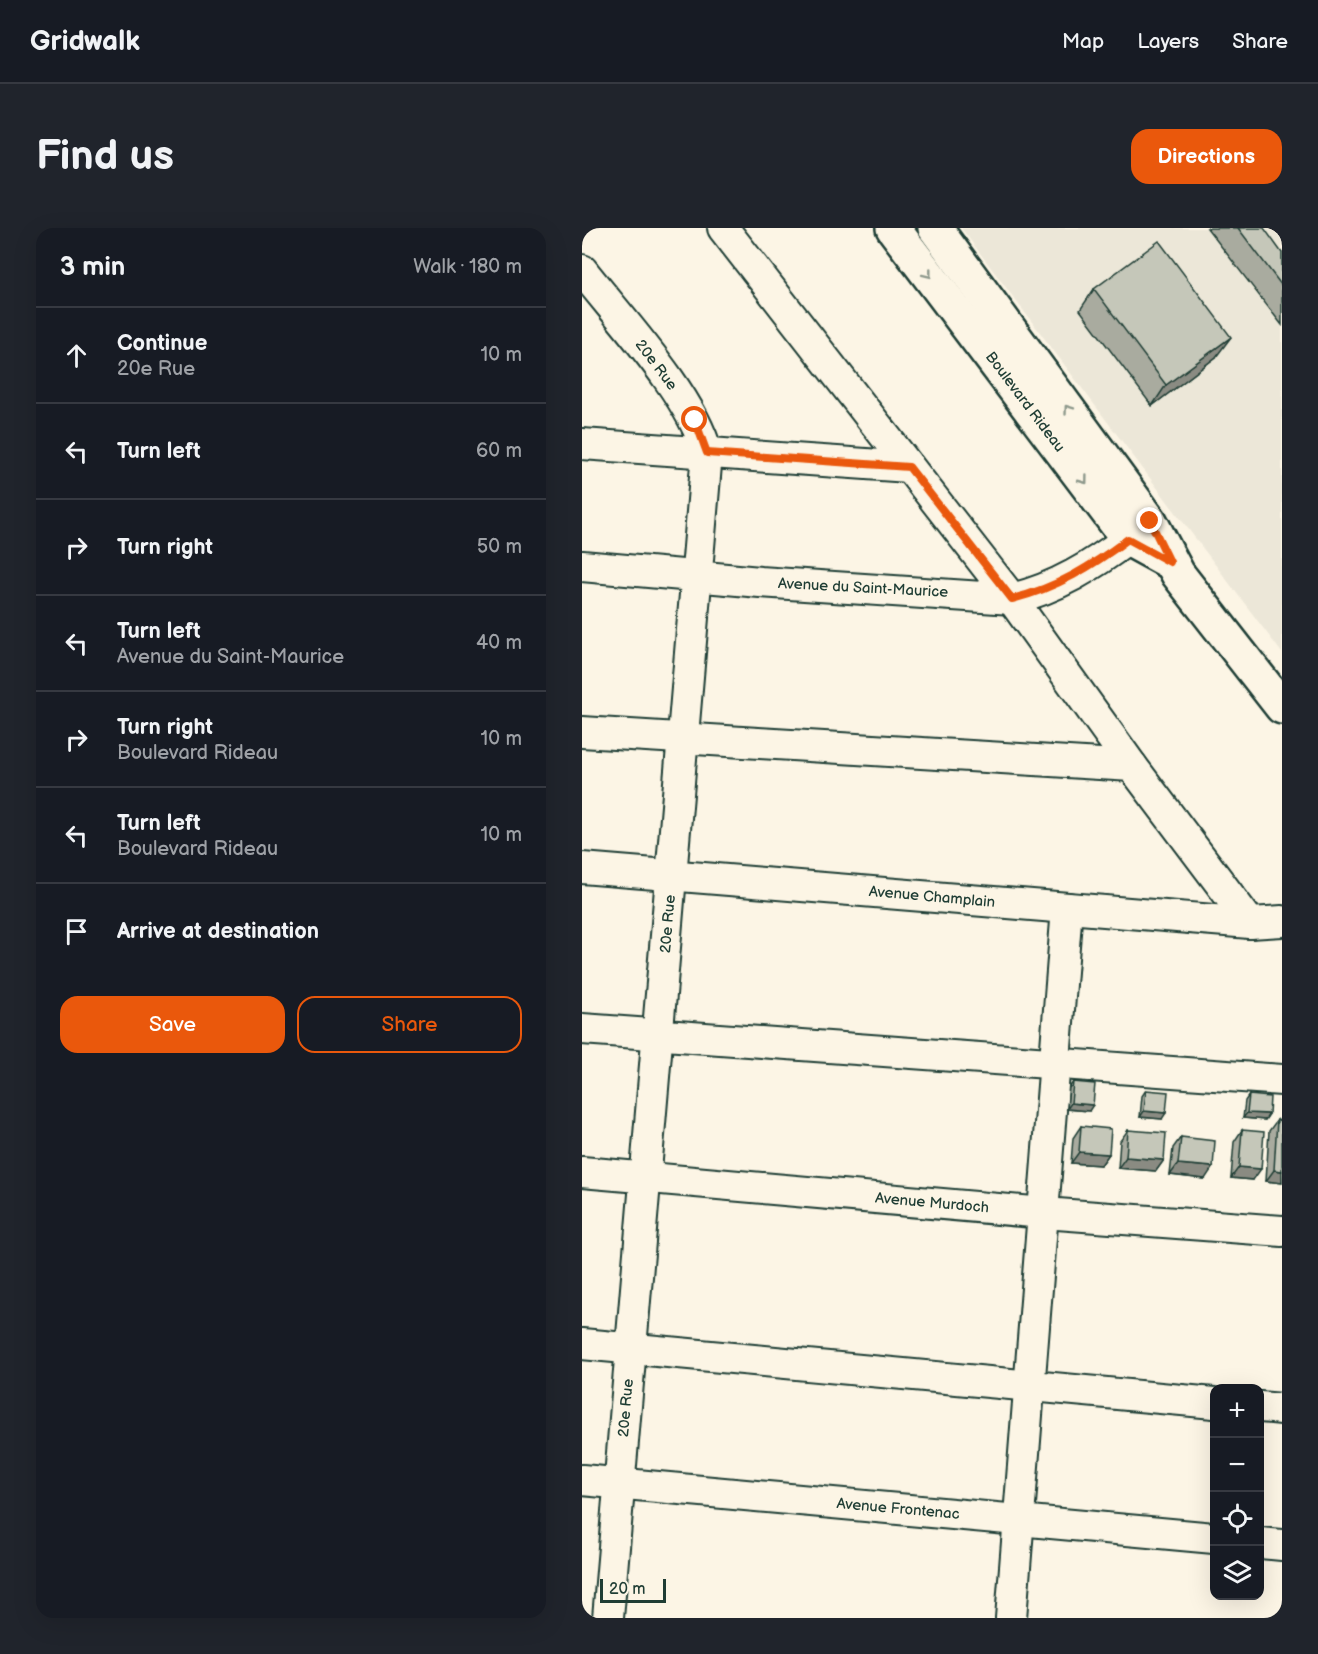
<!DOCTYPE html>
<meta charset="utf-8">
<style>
body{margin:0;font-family:"Balsamiq Sans",sans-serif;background:#20242c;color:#f1f3f6}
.controls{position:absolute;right:18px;bottom:18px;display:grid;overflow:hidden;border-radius:12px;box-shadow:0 6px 24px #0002}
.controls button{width:54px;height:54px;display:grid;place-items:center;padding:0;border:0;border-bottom:2px solid #363941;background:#171b24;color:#f1f3f6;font:30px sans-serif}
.scale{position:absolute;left:18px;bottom:15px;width:66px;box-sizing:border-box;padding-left:6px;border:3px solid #1f3d34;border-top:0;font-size:16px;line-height:21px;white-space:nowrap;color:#1f3d34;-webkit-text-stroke:4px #fcf5e5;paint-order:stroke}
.stop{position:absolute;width:18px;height:18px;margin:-14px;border:4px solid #ea580c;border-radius:50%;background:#fff}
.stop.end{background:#ea580c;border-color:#fff;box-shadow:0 2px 6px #0008}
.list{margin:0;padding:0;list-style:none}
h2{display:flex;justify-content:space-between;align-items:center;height:78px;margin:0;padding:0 24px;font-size:26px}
h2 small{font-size:20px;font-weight:400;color:#9ea1a6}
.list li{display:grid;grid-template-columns:39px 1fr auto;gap:18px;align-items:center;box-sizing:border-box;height:96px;padding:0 24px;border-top:2px solid #363941}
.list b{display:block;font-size:22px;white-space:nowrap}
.list p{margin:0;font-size:20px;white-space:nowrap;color:#9ea1a6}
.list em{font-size:20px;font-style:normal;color:#9ea1a6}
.actions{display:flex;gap:12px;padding:18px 24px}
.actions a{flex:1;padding:14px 0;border:2px solid #ea580c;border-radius:18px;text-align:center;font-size:21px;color:#ea580c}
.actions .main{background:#ea580c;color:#fff}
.icon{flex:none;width:33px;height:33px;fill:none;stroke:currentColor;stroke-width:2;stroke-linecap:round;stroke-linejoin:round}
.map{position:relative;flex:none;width:700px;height:1390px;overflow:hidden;border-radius:18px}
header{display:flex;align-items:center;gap:36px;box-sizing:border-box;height:84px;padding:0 30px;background:#171b24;border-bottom:2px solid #363941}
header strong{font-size:28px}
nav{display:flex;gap:33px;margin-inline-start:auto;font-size:21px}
.intro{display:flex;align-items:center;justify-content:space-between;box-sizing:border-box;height:144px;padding:0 36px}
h1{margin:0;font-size:42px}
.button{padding:15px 27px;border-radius:18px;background:#ea580c;color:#fff;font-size:21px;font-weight:700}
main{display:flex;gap:36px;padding:0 36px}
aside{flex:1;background:#171b24;border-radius:18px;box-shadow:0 6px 24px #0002}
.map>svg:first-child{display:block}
.built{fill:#ece7d8}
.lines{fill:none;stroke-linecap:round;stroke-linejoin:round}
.minor-casing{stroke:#1f3d34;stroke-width:34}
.major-casing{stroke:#1f3d34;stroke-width:38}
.minor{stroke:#fcf5e5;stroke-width:30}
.major{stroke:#fcf5e5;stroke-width:33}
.wall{fill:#a9ab9f;stroke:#1f3d34;stroke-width:1.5}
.shaded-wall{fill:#8a8b82;stroke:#1f3d34;stroke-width:1.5}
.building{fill:#c5c7b9;stroke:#1f3d34;stroke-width:1.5}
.oneway{stroke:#8e998c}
.route{stroke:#ea580c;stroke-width:8}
.labels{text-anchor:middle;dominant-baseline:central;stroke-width:6;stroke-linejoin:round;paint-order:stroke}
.street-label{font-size:15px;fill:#1f3d34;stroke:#fcf5e5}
</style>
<header>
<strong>Gridwalk</strong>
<nav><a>Map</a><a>Layers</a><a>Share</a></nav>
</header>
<div class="intro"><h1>Find us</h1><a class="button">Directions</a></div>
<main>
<aside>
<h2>3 min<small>Walk · 180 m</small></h2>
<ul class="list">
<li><svg class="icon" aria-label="ahead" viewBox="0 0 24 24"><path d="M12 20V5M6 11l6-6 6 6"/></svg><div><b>Continue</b><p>20e Rue</p></div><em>10 m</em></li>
<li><svg class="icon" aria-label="left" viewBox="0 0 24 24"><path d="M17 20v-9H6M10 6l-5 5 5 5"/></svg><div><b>Turn left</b></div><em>60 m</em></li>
<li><svg class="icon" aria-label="right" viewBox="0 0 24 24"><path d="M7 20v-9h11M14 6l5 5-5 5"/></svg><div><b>Turn right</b></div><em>50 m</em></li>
<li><svg class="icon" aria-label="left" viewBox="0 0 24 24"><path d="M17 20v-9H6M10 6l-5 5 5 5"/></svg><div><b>Turn left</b><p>Avenue du Saint-Maurice</p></div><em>40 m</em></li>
<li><svg class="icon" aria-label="right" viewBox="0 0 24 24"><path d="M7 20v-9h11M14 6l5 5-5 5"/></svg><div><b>Turn right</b><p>Boulevard Rideau</p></div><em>10 m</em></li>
<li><svg class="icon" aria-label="left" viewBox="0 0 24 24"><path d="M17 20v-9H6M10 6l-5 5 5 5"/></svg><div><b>Turn left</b><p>Boulevard Rideau</p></div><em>10 m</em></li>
<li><svg class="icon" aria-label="arrive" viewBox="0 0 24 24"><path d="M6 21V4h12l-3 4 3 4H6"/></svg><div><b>Arrive at destination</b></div></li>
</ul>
<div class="actions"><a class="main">Save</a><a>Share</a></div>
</aside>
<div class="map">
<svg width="700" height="1390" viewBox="0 0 700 1390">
<rect width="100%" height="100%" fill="#fcf5e5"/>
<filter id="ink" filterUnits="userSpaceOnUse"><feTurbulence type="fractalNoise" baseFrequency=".0167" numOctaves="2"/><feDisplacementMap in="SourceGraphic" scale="12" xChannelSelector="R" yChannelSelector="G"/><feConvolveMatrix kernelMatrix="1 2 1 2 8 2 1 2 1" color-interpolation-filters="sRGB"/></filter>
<g filter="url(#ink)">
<polygon class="built" points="379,0 700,0 700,425"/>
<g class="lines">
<g class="minor-casing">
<g id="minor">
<polyline points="141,0 430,371 550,538 668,695"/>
<path d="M0,42C39,92 109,166 125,225L26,1390"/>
<polyline points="0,216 327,239"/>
<path d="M0,338L178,354L430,371C475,360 510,338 546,311"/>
<polyline points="0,504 550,538"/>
<polyline points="0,640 668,695 700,693"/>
<polyline points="0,801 700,852"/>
<polyline points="0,944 462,985 700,1003"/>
<polyline points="0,1116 632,1175"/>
<polyline points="678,1179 700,1181"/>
<polyline points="0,1252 632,1310"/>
<polyline points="678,1315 700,1317"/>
<polyline points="429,1390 485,680"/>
</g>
</g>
<g class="major-casing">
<g id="major">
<polyline points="311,0 546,311 588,334"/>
<polyline points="353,0 568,293 596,346 700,479"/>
</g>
</g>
<use href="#minor" class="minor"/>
<use href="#major" class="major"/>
</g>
<g class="wall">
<polygon points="625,0 656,0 700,25 700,97"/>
<polygon points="512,61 634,129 570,178 498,82"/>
<polygon points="491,854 507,883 485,881 487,860"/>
<polygon points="564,862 580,891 558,889 560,868"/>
<polygon points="667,867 687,886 683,892 661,890 663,873"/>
<polygon points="695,892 700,955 684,953 687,903"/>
<polygon points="499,898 527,926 519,937 489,935 491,910"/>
<polygon points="546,902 582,932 574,943 536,940 538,913"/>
<polygon points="660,902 671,952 649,950 652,914"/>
<polygon points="599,909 623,951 588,947 591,920"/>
</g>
<g class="shaded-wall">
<polygon points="649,109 634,129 570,178 584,157"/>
<polygon points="489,875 511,877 507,883 485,881"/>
<polygon points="562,883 584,885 580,891 558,889"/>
<polygon points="665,885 687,886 683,892 661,890"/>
<polygon points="497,924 527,926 519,937 489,935"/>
<polygon points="544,929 582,932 574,943 536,940"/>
<polygon points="596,936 631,939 623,951 588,947"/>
<polygon points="657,939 679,941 671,952 649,950"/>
<polygon points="692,942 700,943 700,955 684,953"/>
</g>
<g class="building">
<polygon points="656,0 682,0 700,25 700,58"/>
<polygon points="577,13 649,109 584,157 512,61"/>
<polygon points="491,854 513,856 511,877 489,875"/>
<polygon points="564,862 586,864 584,885 562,883"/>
<polygon points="667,867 688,869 687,886 665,885"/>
<polygon points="695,892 700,893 700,943 692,942"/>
<polygon points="499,898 529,901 527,926 497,924"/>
<polygon points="546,902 584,905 582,932 544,929"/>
<polygon points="660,902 682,904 679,941 657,939"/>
<polygon points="599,909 633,913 631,939 596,936"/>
</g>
<defs><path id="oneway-chevron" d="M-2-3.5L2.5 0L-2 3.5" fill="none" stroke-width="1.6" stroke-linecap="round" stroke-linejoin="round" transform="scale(1.5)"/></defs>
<g class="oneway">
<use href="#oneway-chevron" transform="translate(346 46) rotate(52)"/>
<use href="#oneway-chevron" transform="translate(486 181) rotate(-126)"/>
<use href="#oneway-chevron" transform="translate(502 252) rotate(53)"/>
</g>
</g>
<g class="lines" filter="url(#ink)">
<path class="route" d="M113,192L125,225L327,239L430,371C475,360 510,338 546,311L588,334L568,293"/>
</g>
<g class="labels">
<g class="street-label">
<text transform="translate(74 137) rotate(53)">20e Rue</text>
<text transform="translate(443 174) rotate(53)">Boulevard Rideau</text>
<text transform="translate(281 360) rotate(3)">Avenue du Saint-Maurice</text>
<text transform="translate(350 669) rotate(5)">Avenue Champlain</text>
<text transform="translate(86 696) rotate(-85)">20e Rue</text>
<text transform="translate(350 975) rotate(5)">Avenue Murdoch</text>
<text transform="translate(44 1180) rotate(-85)">20e Rue</text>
<text transform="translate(316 1281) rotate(5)">Avenue Frontenac</text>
</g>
</g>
</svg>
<div class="controls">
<button>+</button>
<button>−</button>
<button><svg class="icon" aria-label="locate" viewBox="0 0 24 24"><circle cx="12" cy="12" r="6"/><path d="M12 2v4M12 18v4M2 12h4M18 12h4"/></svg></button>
<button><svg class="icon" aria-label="layers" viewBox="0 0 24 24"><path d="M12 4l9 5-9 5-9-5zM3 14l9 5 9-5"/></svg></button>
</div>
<div class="scale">20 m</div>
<div class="stop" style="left:113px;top:192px"></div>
<div class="stop end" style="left:568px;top:293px"></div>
</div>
</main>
